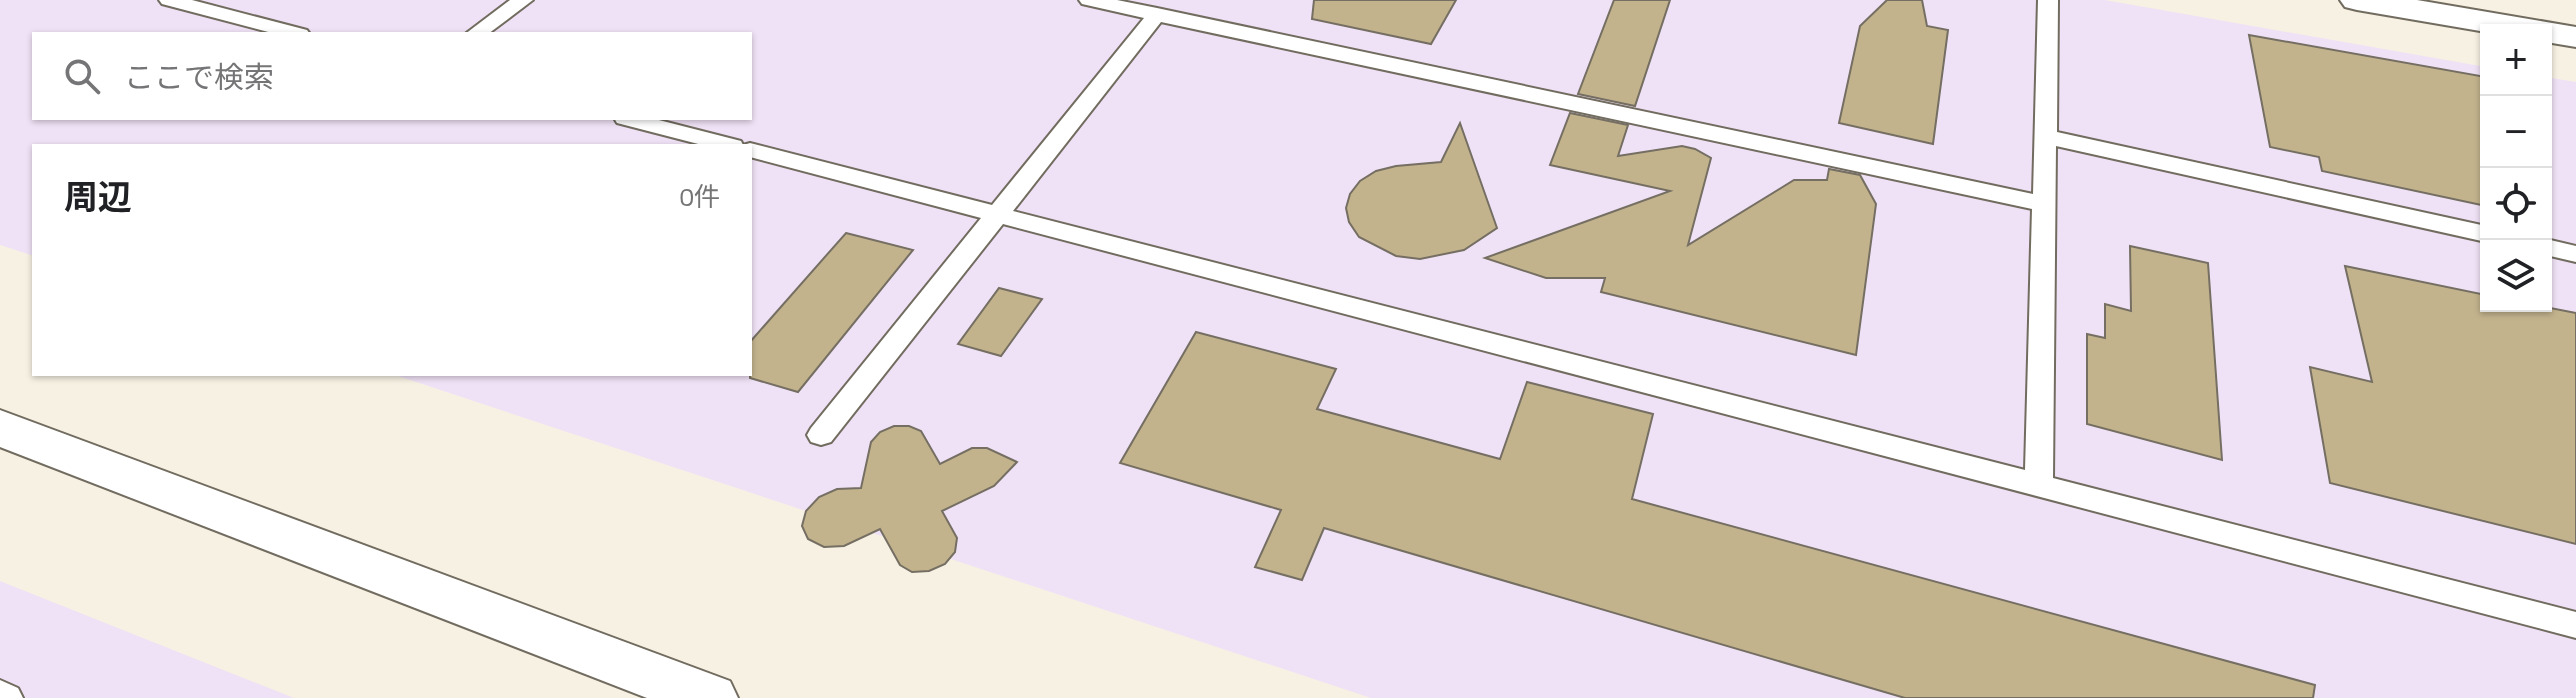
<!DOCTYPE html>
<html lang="ja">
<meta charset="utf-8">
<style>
body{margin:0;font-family:"Titillium Web","Noto Sans JP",sans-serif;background:#f2f2f2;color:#202124}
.controls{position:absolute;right:24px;top:24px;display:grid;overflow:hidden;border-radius:0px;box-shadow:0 2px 6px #0004}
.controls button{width:72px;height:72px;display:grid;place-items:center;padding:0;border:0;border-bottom:2px solid #e0e0e0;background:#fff;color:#202124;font:40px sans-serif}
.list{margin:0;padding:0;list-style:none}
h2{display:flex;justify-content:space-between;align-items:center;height:104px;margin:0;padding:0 32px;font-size:34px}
h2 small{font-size:26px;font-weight:400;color:#757577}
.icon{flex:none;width:44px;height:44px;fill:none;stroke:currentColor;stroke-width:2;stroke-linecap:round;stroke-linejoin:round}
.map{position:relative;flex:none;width:2576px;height:698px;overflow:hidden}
.search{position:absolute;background:#fff;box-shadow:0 2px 6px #0004;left:32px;top:32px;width:720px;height:88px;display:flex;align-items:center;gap:20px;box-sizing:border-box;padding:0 28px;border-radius:0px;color:#757577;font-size:30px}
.panel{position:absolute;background:#fff;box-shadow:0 2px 6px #0004;left:32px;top:144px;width:720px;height:232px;border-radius:0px}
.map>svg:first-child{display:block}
.industrial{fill:#f0e2f6;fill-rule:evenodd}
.building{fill:#c3b38d;stroke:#756f63;stroke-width:2}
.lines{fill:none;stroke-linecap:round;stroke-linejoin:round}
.service-casing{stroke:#716c5f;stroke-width:4}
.minor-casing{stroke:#716c5f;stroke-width:4}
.tertiary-casing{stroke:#716c5f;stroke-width:4}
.service{fill:#fff;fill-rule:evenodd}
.minor{fill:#fff;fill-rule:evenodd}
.tertiary{fill:#fff;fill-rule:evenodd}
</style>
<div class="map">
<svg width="2576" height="698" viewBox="0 0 2576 698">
<rect width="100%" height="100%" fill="#f7f1e3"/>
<g class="industrial">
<path d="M0,0H2105L2486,67V306H2546V77L2576,82V698H1371L392,374H750V146H34V256L0,245ZM34,34H750V118H34Z"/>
<polygon points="0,581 294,698 0,698"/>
</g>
<g class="building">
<polygon points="1314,0 1456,0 1431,44 1312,19"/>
<polygon points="1614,0 1670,0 1635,106 1578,94"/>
<polygon points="1887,0 1922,0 1927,26 1948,30 1933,144 1839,123 1860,26"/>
<polygon points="2249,35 2486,77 2486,206 2322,171 2319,157 2270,147"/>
<polygon points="1570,113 1628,125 1618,156 1682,146 1695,149 1711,158 1688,245 1794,180 1827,180 1829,169 1860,175 1876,204 1856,355 1601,292 1605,278 1546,278 1485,258 1670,191 1550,165"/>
<polygon points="1460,123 1497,228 1464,250 1420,259 1396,256 1359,237 1349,222 1346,208 1350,194 1360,181 1376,171 1396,166 1441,162"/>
<polygon points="846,233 913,250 798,392 750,378 750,342"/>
<polygon points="2130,246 2208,263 2222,460 2087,424 2087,334 2105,338 2105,304 2131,311"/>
<polygon points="2345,266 2486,295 2486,306 2540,306 2576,313 2576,544 2330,483 2310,367 2372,382"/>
<polygon points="999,288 1042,299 1001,356 958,344"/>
<polygon points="1196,332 1336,369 1317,409 1500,459 1527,382 1653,414 1632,499 2315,685 2313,698 1905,698 1324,528 1302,580 1255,567 1281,510 1120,463"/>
<polygon points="894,426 909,426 921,431 940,464 972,448 987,448 1017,462 994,486 942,511 957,538 955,552 945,564 929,571 912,572 900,565 880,529 844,546 824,547 808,539 802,526 806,511 819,497 837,489 861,488 871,442 880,432"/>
</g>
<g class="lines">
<g class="service-casing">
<g id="service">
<polygon points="159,0 192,0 307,30 310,34 276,34 162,4"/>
<polygon points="510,0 533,0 488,34 465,34"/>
<path d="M1079,0H1117L1157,8L2033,194L2038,0H2058L2057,132L2486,226V242L2056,146L2053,478L2576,612V638L1003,224L831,442L821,445L811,442L807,435L811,428L981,218L750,157V146H706L617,123L614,118H651L741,141L743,145L750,143L992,205L1144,18L1082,4ZM1161,22L2032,209L2025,470L1013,211Z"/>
<polygon points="2546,239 2576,246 2576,262 2546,255"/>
<polygon points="0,680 18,688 23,698 0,698"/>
</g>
</g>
<g class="minor-casing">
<polygon id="minor" points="0,410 730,681 738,698 647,698 0,447"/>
</g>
<g class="tertiary-casing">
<polygon id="tertiary" points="2340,0 2417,0 2576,27 2576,47 2546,42 2546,30 2486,32 2357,10 2345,7"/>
</g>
<use href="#service" class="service"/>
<use href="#minor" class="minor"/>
<use href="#tertiary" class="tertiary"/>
</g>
</svg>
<div class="controls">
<button>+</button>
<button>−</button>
<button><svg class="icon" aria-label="locate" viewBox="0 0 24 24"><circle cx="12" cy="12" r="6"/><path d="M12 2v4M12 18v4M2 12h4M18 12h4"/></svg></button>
<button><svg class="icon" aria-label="layers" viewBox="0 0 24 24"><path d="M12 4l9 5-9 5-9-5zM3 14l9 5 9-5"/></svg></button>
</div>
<div class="search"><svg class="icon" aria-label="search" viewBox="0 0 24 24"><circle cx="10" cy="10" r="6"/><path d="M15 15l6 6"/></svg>ここで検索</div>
<section class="panel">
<h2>周辺<small>0件</small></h2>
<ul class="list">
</ul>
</section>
</div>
